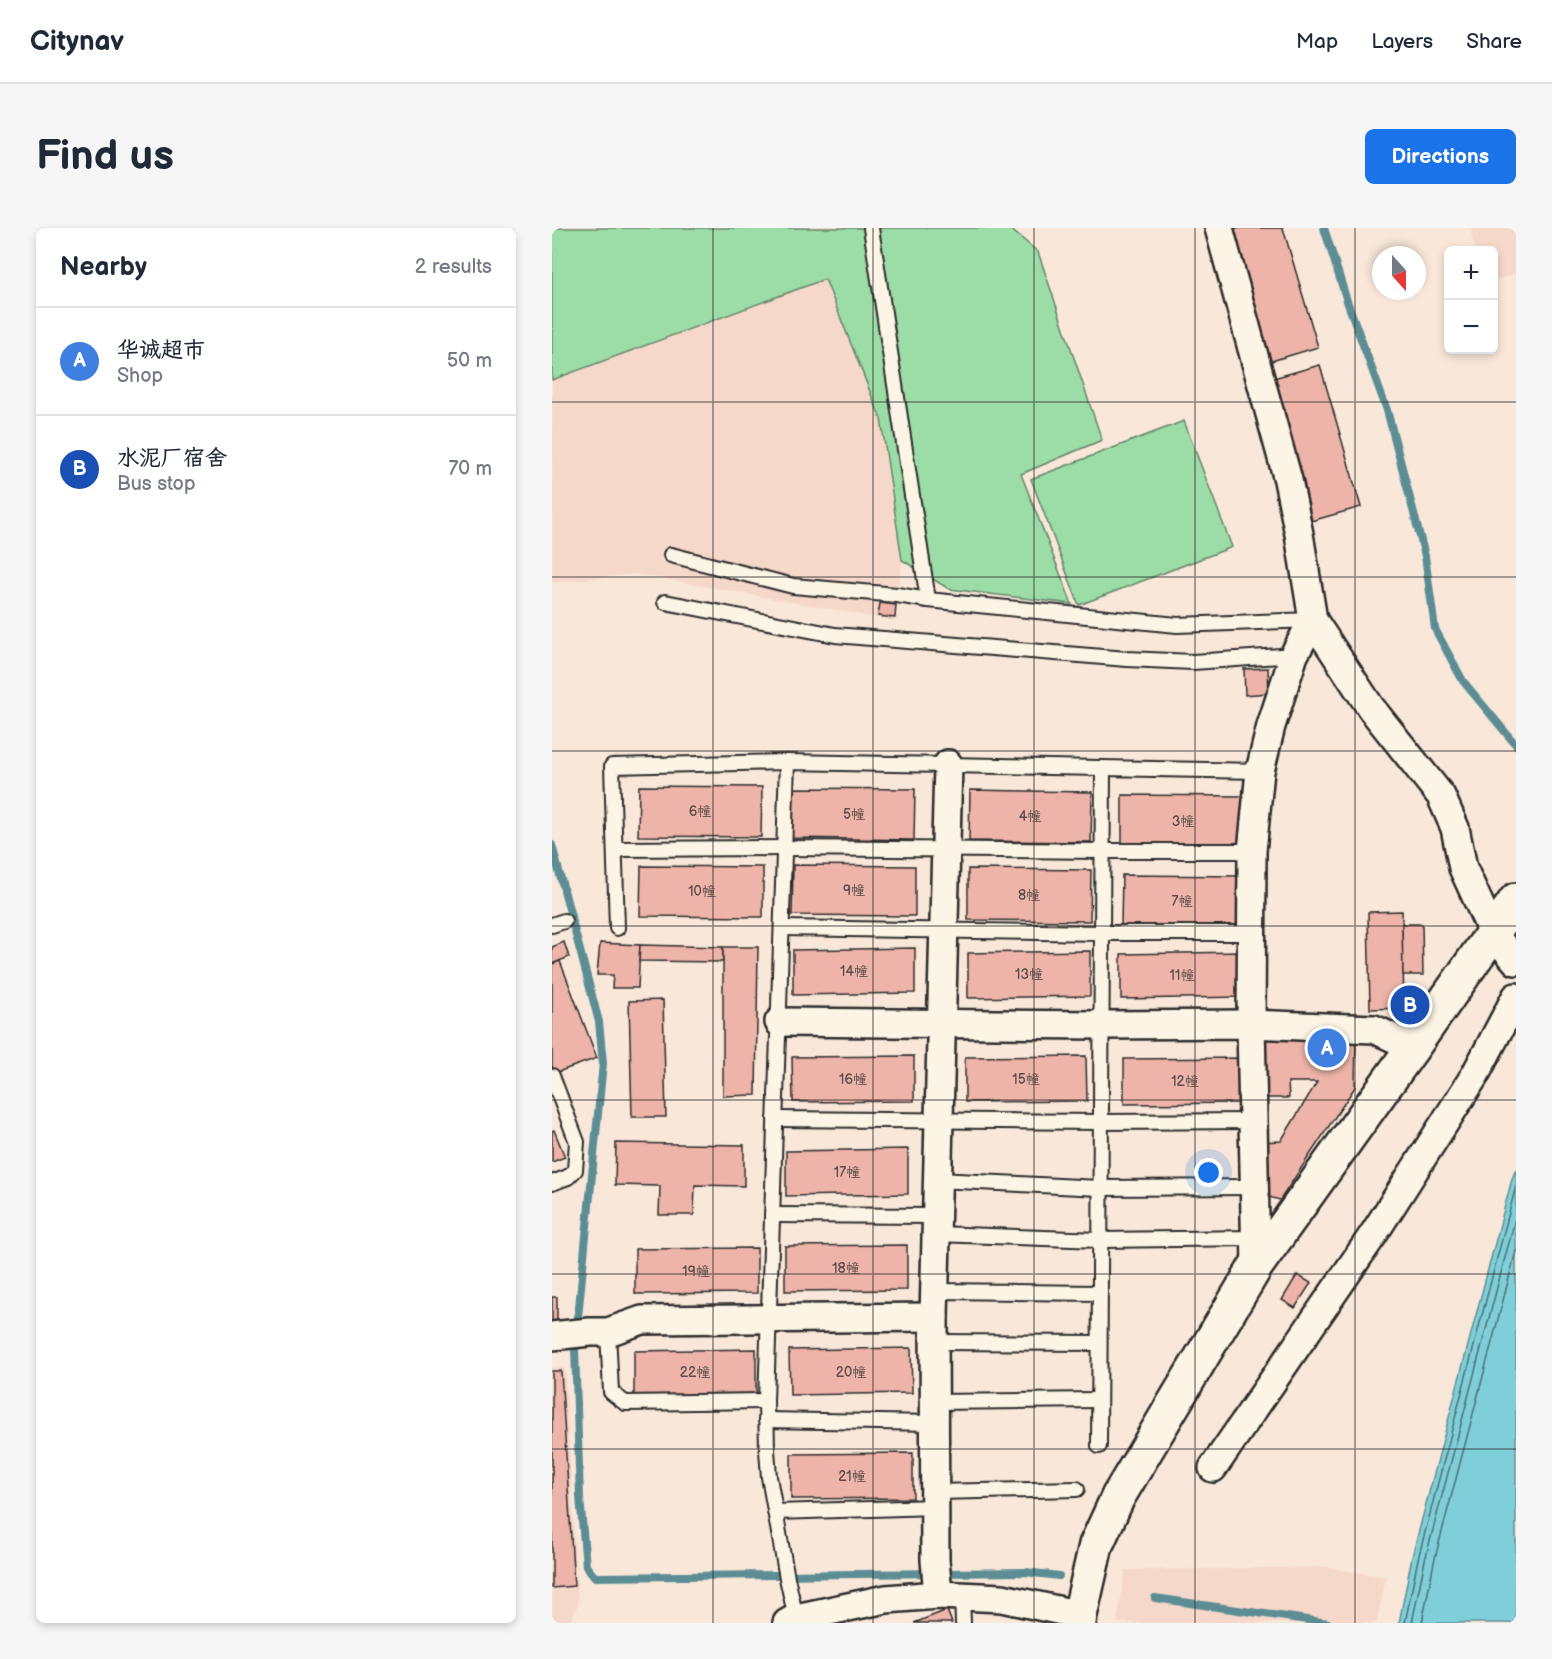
<!DOCTYPE html>
<meta charset="utf-8">
<style>
body{margin:0;font-family:"Balsamiq Sans","LXGW WenKai TC",sans-serif;background:#f6f6f7;color:#1f2937}
.controls{position:absolute;right:18px;top:18px;display:grid;overflow:hidden;border-radius:9px;box-shadow:0 3px 9px #0003}
.controls button{width:54px;height:54px;display:grid;place-items:center;padding:0;border:0;border-bottom:2px solid #e0e1e3;background:#fff;color:#1f2937;font:30px sans-serif}
.compass{position:absolute;left:820px;top:18px;width:54px;height:54px;border-radius:50%;background:#fff;box-shadow:0 3px 9px #0003;rotate:159deg}
.you{position:absolute;left:657px;top:945px;width:21px;height:21px;margin:-15px;border:4px solid #fff;border-radius:50%;background:#1a73e8;box-shadow:0 0 0 9px #1a73e833}
.badge{display:grid;place-items:center;width:39px;height:39px;border-radius:50%;background:#1a73e8;color:#fff;font-size:20px;font-weight:700}
.pin{position:absolute;translate:-50% -50%;border:3px solid #fff;box-shadow:0 2px 6px #0006}
.list{margin:0;padding:0;list-style:none}
h2{display:flex;justify-content:space-between;align-items:center;height:78px;margin:0;padding:0 24px;font-size:26px}
h2 small{font-size:20px;font-weight:400;color:#747a83}
.list li{display:grid;grid-template-columns:39px 1fr auto;gap:18px;align-items:center;box-sizing:border-box;height:108px;padding:0 24px;border-top:2px solid #e0e1e3}
.list b{display:block;font-size:22px;white-space:nowrap}
.list p{margin:0;font-size:20px;white-space:nowrap;color:#747a83}
.list em{font-size:20px;font-style:normal;color:#747a83}
.map{position:relative;flex:none;width:964px;height:1395px;overflow:hidden;border-radius:9px}
header{display:flex;align-items:center;gap:36px;box-sizing:border-box;height:84px;padding:0 30px;background:#fff;border-bottom:2px solid #e0e1e3}
header strong{font-size:28px}
nav{display:flex;gap:33px;margin-inline-start:auto;font-size:21px}
.intro{display:flex;align-items:center;justify-content:space-between;box-sizing:border-box;height:144px;padding:0 36px}
h1{margin:0;font-size:42px}
.button{padding:15px 27px;border-radius:9px;background:#1a73e8;color:#fff;font-size:21px;font-weight:700}
main{display:flex;gap:36px;padding:0 36px}
aside{flex:1;background:#fff;border-radius:9px;box-shadow:0 3px 9px #0003}
.map>svg:first-child{display:block}
.built{fill:#f6d8cb}
.green{fill:#9cdda7;stroke:#648469;stroke-width:1.5}
.water{fill:#7fcfda;stroke:#5d8d94;stroke-width:1.5}
.lines{fill:none;stroke-linecap:round;stroke-linejoin:round}
.shore{stroke:#4d6d71;stroke-width:1.5}
.stream{stroke:#5d8d94;stroke-width:8}
.building{fill:#eeb4a9;stroke:#2b2b2b;stroke-width:1.5}
.lane-casing{stroke:#2b2b2b;stroke-width:18}
.street-casing{stroke:#2b2b2b;stroke-width:32}
.secondary-casing{stroke:#2b2b2b;stroke-width:38}
.lane{stroke:#fcf5e5;stroke-width:14}
.street{stroke:#fcf5e5;stroke-width:27}
.secondary{stroke:#fcf5e5;stroke-width:33}
.grid{fill:none;stroke:#2b2b2b;stroke-width:1.5;stroke-opacity:0.55}
.labels{text-anchor:middle;dominant-baseline:central;stroke-width:5;stroke-linejoin:round;paint-order:stroke}
.number-label{font-size:14px;fill:#5c4d4a}
</style>
<header>
<strong>Citynav</strong>
<nav><a>Map</a><a>Layers</a><a>Share</a></nav>
</header>
<div class="intro"><h1>Find us</h1><a class="button">Directions</a></div>
<main>
<aside>
<h2>Nearby<small>2 results</small></h2>
<ul class="list">
<li><span class="badge" style="background:#3f7fe0">A</span><div><b>华诚超市</b><p>Shop</p></div><em>50 m</em></li>
<li><span class="badge" style="background:#1a4fb4">B</span><div><b>水泥厂宿舍</b><p>Bus stop</p></div><em>70 m</em></li>
</ul>
</aside>
<div class="map">
<svg width="964" height="1395" viewBox="0 0 964 1395">
<rect width="100%" height="100%" fill="#f9e8d9"/>
<filter id="ink" filterUnits="userSpaceOnUse"><feTurbulence type="fractalNoise" baseFrequency=".0167" numOctaves="2"/><feDisplacementMap in="SourceGraphic" scale="12" xChannelSelector="R" yChannelSelector="G"/><feConvolveMatrix kernelMatrix="1 2 1 2 8 2 1 2 1" color-interpolation-filters="sRGB"/></filter>
<g filter="url(#ink)">
<g class="built">
<polygon points="918,0 964,0 964,46 942,52 942,22 923,22"/>
<polygon points="273,50 329,191 350,332 343,393 84,346 0,355 0,152"/>
<polygon points="0,1140 13,1140 26,1376 18,1394 0,1395"/>
<polygon points="775,1339 834,1349 825,1395 565,1395 573,1342"/>
</g>
<g class="green">
<polygon points="0,0 457,0 486,24 550,212 469,246 520,376 397,361 350,332 329,191 273,51 0,152"/>
<polygon points="632,193 680,319 527,377 479,251"/>
</g>
<polygon class="water" points="964,941 964,1395 847,1395 860,1329 960,951"/>
<g class="lines">
<g class="shore">
<polyline points="853,1395 866,1331 964,958"/>
<polyline points="860,1395 873,1332 964,988"/>
<polyline points="870,1395 882,1334 964,1023"/>
</g>
<g class="stream">
<polyline points="772,0 795,73 835,182 873,328 883,401 911,453 964,517"/>
<polyline points="0,617 47,794 51,835 23,1120 28,1269 34,1338 43,1349 473,1344 507,1348"/>
<polyline points="603,1370 776,1395"/>
</g>
</g>
<g class="building">
<polygon points="677,0 731,0 766,119 716,134"/>
<polygon points="768,137 809,279 759,293 718,151"/>
<polygon points="328,375 344,377 343,390 326,388"/>
<polygon points="716,440 717,465 693,467 692,441"/>
<polygon points="87,558 210,559 209,609 86,608"/>
<polygon points="241,560 363,561 362,612 240,610"/>
<polygon points="418,562 540,564 539,614 417,613"/>
<polygon points="570,567 693,568 692,619 570,618"/>
<polygon points="241,637 363,638 363,688 240,687"/>
<polygon points="89,638 211,639 211,689 88,688"/>
<polygon points="416,641 539,642 538,693 416,692"/>
<polygon points="570,647 692,648 691,698 569,697"/>
<polygon points="850,683 852,780 818,781 816,684"/>
<polygon points="850,696 870,696 871,747 851,747"/>
<polygon points="12,714 17,729 0,736 0,719"/>
<polygon points="48,715 88,717 86,760 60,760 61,747 45,747"/>
<polygon points="88,717 171,719 171,734 87,733"/>
<polygon points="171,719 206,719 204,867 171,868"/>
<polygon points="363,720 363,765 241,767 241,722"/>
<polygon points="538,723 538,768 416,770 416,725"/>
<polygon points="691,724 691,769 569,771 569,726"/>
<polygon points="8,733 45,830 3,845 0,838 0,736"/>
<polygon points="111,772 114,889 80,889 77,773"/>
<polygon points="705,811 804,811 803,859 728,972 705,966 705,914 729,913 765,854 736,854 737,870 708,870"/>
<polygon points="362,828 362,873 241,874 240,829"/>
<polygon points="534,828 535,873 413,874 413,829"/>
<polygon points="694,830 694,875 572,876 572,831"/>
<polygon points="2,902 13,929 0,934 0,903"/>
<polygon points="64,915 192,917 192,958 143,957 142,987 107,987 108,958 63,957"/>
<polygon points="356,921 356,966 234,968 234,923"/>
<polygon points="355,1017 355,1062 233,1063 233,1018"/>
<polygon points="205,1020 205,1065 83,1066 83,1021"/>
<polygon points="745,1047 759,1055 743,1080 730,1072"/>
<rect x="0" y="1069" width="5" height="32"/>
<polygon points="359,1120 360,1165 238,1167 237,1122"/>
<polygon points="204,1121 204,1166 82,1167 82,1123"/>
<polygon points="0,1143 9,1143 22,1358 0,1360"/>
<polygon points="361,1225 361,1270 239,1271 239,1226"/>
<polygon points="395,1382 400,1395 362,1395"/>
</g>
<g class="lines">
<g class="lane-casing">
<g id="lane">
<polyline points="319,0 376,372"/>
<polyline points="119,327 241,358 345,367 376,372 625,397 761,392"/>
<polyline points="113,374 283,407 575,431 641,434 742,427"/>
<polyline points="235,534 214,1173 215,1222 217,1249 235,1350 244,1390"/>
<polyline points="63,621 233,620 550,623 700,623"/>
<polyline points="0,697 12,693"/>
<polyline points="65,700 60,538 235,534 708,543"/>
<polyline points="230,700 550,705 700,705"/>
<polyline points="0,848 25,914 23,942 16,949 0,955"/>
<polyline points="223,891 549,894 701,893"/>
<polyline points="385,952 548,960 701,959"/>
<polyline points="220,987 384,988"/>
<polyline points="384,1006 548,1012 703,1010"/>
<polyline points="382,1063 548,1065"/>
<polyline points="56,1104 59,1164 73,1175 214,1173"/>
<polyline points="382,1114 547,1115"/>
<polyline points="382,1174 547,1172"/>
<polyline points="214,1192 382,1195"/>
<polyline points="547,1218 551,540"/>
<polyline points="383,1264 525,1261"/>
<polyline points="224,1284 383,1279"/>
<polyline points="410,1367 411,1395"/>
</g>
</g>
<g class="street-casing">
<g id="street">
<polyline points="667,0 736,252 747,306 761,392 819,480 889,568 903,600 911,640 941,706 964,733"/>
<polyline points="227,794 549,797 699,796 822,801 861,819"/>
<polyline points="704,1038 699,796 700,623 708,543 719,498 742,427 761,392"/>
<polyline points="0,1108 38,1104 56,1104 90,1092 382,1089"/>
<polyline points="661,1240 821,1007 923,847 964,769"/>
<polyline points="386,1367 383,1332 382,1089 396,536"/>
<polyline points="235,1395 244,1390 334,1371 386,1367 450,1370 528,1387"/>
</g>
</g>
<g class="secondary-casing">
<polyline id="secondary" points="527,1395 528,1387 544,1317 566,1269 704,1038 861,819 964,672"/>
</g>
<use href="#lane" class="lane"/>
<use href="#street" class="street"/>
<use href="#secondary" class="secondary"/>
</g>
</g>
<path class="grid" d="M161,0V1395M321,0V1395M482,0V1395M643,0V1395M803,0V1395M0,174H964M0,349H964M0,523H964M0,698H964M0,872H964M0,1046H964M0,1221H964"/>
<g class="labels">
<g class="number-label">
<text x="148" y="583">6幢</text>
<text x="302" y="586">5幢</text>
<text x="478" y="588">4幢</text>
<text x="631" y="593">3幢</text>
<text x="302" y="662">9幢</text>
<text x="150" y="663">10幢</text>
<text x="477" y="667">8幢</text>
<text x="630" y="673">7幢</text>
<text x="302" y="743">14幢</text>
<text x="477" y="746">13幢</text>
<text x="630" y="747">11幢</text>
<text x="301" y="851">16幢</text>
<text x="474" y="851">15幢</text>
<text x="633" y="853">12幢</text>
<text x="295" y="944">17幢</text>
<text x="294" y="1040">18幢</text>
<text x="144" y="1043">19幢</text>
<text x="143" y="1144">22幢</text>
<text x="299" y="1144">20幢</text>
<text x="300" y="1248">21幢</text>
</g>
</g>
</svg>
<div class="controls">
<button>+</button>
<button>−</button>
</div>
<svg class="compass" viewBox="-18 -18 36 36"><path d="M0-13l5 13h-10z" fill="#e53935"/><path d="M0 13l5-13h-10z" fill="#747a83"/></svg>
<div class="you"></div>
<div class="pin badge" style="left:775px;top:820px;background:#3f7fe0">A</div>
<div class="pin badge" style="left:858px;top:777px;background:#1a4fb4">B</div>
</div>
</main>
